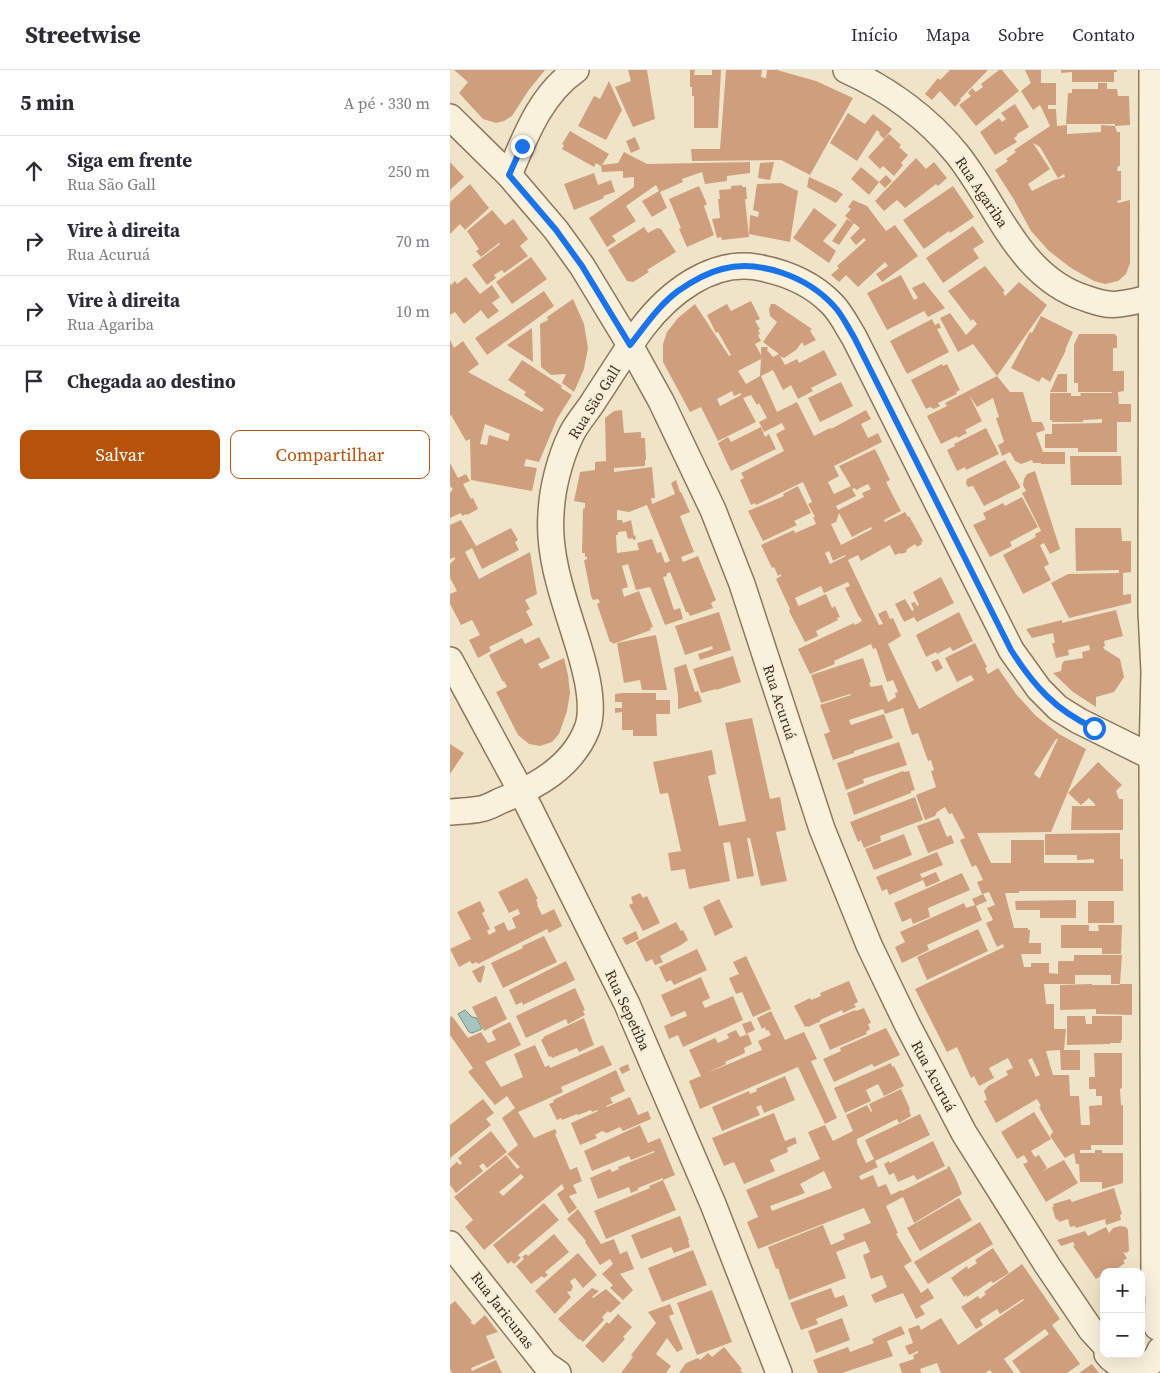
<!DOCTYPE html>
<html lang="pt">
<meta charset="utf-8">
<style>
body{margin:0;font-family:"Source Serif 4",serif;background:#f2f2f3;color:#2b2b33}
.controls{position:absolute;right:15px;bottom:15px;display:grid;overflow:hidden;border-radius:10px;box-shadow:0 5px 20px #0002}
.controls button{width:45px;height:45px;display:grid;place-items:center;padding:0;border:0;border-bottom:1px solid #e1e1e2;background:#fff;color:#2b2b33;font:25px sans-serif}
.stop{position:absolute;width:15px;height:15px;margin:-11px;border:4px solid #1a73e8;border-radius:50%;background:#fff}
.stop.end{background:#1a73e8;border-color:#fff;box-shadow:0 1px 5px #0008}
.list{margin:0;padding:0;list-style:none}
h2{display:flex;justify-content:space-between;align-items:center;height:65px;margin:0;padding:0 20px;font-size:21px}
h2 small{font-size:16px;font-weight:400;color:#7c7c81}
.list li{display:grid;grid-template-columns:32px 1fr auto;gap:15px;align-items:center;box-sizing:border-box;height:70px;padding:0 20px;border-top:1px solid #e1e1e2}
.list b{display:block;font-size:19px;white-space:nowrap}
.list p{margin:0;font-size:16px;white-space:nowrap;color:#7c7c81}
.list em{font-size:16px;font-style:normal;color:#7c7c81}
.actions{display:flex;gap:10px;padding:15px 20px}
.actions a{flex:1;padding:11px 0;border:1px solid #b45309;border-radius:10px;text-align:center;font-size:18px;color:#b45309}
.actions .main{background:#b45309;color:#fff}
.icon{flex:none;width:28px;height:28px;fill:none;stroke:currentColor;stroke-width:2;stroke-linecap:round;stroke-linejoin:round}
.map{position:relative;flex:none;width:710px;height:1303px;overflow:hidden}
header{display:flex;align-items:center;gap:30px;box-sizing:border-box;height:70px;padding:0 25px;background:#fff;border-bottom:1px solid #e1e1e2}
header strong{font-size:24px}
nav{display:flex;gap:28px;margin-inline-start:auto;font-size:18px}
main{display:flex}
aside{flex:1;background:#fff}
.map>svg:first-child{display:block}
.water{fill:#a9c4bc;stroke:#6f938a}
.building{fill:#cf9f7d;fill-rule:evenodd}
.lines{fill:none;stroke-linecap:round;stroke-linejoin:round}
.minor-casing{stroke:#8d765c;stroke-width:28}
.minor{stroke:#faf1dc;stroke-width:25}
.route{stroke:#1a73e8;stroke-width:6}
.labels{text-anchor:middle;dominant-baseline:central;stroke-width:4.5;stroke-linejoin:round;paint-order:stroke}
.street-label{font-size:15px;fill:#3d2e20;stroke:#f7eed8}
</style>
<header>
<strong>Streetwise</strong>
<nav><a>Início</a><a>Mapa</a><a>Sobre</a><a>Contato</a></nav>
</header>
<main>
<aside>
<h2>5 min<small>A pé · 330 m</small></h2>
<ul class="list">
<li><svg class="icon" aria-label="ahead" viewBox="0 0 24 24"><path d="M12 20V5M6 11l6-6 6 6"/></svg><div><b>Siga em frente</b><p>Rua São Gall</p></div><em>250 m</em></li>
<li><svg class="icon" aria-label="right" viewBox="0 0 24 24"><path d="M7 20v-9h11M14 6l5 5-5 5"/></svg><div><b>Vire à direita</b><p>Rua Acuruá</p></div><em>70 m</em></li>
<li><svg class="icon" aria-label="right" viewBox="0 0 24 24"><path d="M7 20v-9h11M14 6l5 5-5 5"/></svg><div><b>Vire à direita</b><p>Rua Agariba</p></div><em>10 m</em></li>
<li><svg class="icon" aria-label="arrive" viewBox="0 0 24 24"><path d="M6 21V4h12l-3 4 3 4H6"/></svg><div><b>Chegada ao destino</b></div></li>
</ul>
<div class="actions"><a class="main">Salvar</a><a>Compartilhar</a></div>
</aside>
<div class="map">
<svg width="710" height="1303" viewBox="0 0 710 1303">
<rect width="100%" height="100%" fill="#f0e4c8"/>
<polygon class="water" points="15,940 22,947 27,948 32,959 22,963 19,962 8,944"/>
<g class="building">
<polygon points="4,0 95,0 78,21 62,46 54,51 46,53 33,49 9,23 18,12"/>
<polygon points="178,0 197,0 205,49 183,57 165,17 181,11"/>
<polygon points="240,0 245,0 244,5 262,5 262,0 271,0 268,58 244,58 244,26 242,26 242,17 240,17"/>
<polygon points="276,0 312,0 311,7 316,8 317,0 327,0 366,11 403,28 360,105 331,90 242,91 241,79 270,79"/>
<polygon points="500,0 538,0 510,29 511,30 505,37 490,21 482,30 475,24 488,8 490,10"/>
<polygon points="549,0 552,0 569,21 526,56 509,35 521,26 518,23 522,18 526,22 533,17 531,14"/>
<path d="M575,0H591V13H606V35H598V39H606L607,56L617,55V64L651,62V55L665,56V54H616L618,23H622V19H648V13H657V19H667L668,26H679L680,55L665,56L667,62H670V96H668L667,101H671V130L667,131L668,133L680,130V193L676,204L668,211L655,214L644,211L621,198L599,181L581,161L563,128L545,100L558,91L556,89L566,82L564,80L600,56L590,35L583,40L571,21L581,13ZM583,73L590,77L608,108L614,104L615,107L604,110L582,121L578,114L600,99Z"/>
<polygon points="611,0 667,0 667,2 664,2 664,12 622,12 622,2 611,3"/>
<polygon points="159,11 172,40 156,70 128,56 144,26 150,29"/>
<polygon points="565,34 579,57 567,64 567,66 564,68 567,72 545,85 530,62 549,48 552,52 556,49 551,43"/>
<polygon points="398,43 415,54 423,44 442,59 434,69 429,64 430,63 427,60 407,91 380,73"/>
<polygon points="120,61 159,84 152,95 168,93 174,82 197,94 300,92 300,103 277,106 277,111 255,114 252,102 232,109 233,112 210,122 217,138 202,147 192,131 209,121 206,115 176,136 186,151 162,166 166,171 157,177 139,148 184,117 184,107 173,108 173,101 152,102 151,96 146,93 144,97 112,79 114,75 112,74"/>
<polygon points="439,64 451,75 449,77 458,85 451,93 453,95 444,106 433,96 430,99 418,87"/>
<polygon points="185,67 190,79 181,83 176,71"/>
<polygon points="466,88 476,99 484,92 497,108 488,116 486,114 455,138 447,130 434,141 425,131"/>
<polygon points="0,92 14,107 0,120"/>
<polygon points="324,92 320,110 308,108 310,93"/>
<polygon points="411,97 429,112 419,125 401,109"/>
<polygon points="144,103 148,115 161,110 165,122 153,126 154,128 124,140 114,114"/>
<polygon points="436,105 442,111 435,118 429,112"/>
<polygon points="359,107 385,119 393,124 386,133 357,117"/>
<polygon points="331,113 348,121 340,172 299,164 300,145 308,147 309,142 303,140 307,114"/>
<polygon points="20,114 39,138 15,160 10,154 0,164 0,132"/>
<polygon points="292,115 292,117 296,117 297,129 295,129 299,167 272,170 271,167 267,168 262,149 270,148 268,129 270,129 269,120 281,119 281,116"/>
<polygon points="249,116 257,134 254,136 264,165 237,177 229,159 231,158 219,129"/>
<polygon points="503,116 524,147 500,163 499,161 474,179 453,150"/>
<polygon points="403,130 417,136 436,161 445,155 468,186 432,212 426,204 438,196 435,192 408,217 396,205 389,212 381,205 389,198 387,196 416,170 414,168 406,175 400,168 410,158 395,146 401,139 398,137"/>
<polygon points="364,138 387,155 373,171 386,181 379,193 343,168"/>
<polygon points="42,140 55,155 63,149 65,151 78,169 70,176 78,186 54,203 52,200 44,205 46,208 37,215 22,195 50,174 49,173 31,187 26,181 29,179 17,161"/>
<polygon points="397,149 404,153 389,175 382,171"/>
<polygon points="523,156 534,172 523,179 529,188 493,213 476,188"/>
<polygon points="194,157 198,163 207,158 211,159 226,182 197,200 199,202 183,212 177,211 158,180"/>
<polygon points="81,187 97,209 62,234 46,212"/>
<polygon points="535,196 555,221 553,222 555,226 569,212 597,235 547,306 523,274 508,282 490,248 500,243 516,265 527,254 523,249 521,251 498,221"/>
<polygon points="451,205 464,230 468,228 462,218 474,212 495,238 478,247 474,241 437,260 417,223"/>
<polygon points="16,207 30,224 42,215 50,227 42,233 49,241 38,249 31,240 14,254 5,242 0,245 0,214 1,215 5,211 7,214"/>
<polygon points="94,221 104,236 37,285 25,268"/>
<polygon points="123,229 134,254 138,278 134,299 124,322 112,313 116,304 101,305 91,297 90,254 98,250 97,247"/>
<path d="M301,231L310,249L305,251L310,259L308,260L310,264L308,265L311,271L305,274L311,285V277H318L317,280L323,287L329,284L313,272L327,252L320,246L319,239L321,234H325L362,259L360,261L366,270L354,276L352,272L346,280L334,288L330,286L335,295L347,289L349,293L374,280L387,305L361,318L363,321L348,329L341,315L333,320L323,300L311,306L327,342L347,332L364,366L380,358L381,359L416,340L421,349L411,354L418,368L428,363L432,372L384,396L389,406L378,412L384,424L401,416L389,396L425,379L440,410L436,412L451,441L434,450L435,452L455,442L458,447L459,446L473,471L471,472L472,474L467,477L465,474L456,480L457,482L451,484L450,483L445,485L440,475L411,491L408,485L398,490L429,555L433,554L428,544L436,540L440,549L443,548L451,566L438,574L469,639L524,610L521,605L507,612L495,588L525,573L537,597L535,598L538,604L548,598L566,624L586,646L609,664L636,679L601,762L527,763L541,793H561V770H594V793H644V789L627,790V785H595V764L670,763V789H673V821H569V823H555L564,858H578V860H580L579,873H591V884H571L574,897H581V893H599V903L608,904V891H624V885H672L670,914H682V945L646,944V939L610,940V915L642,914V915H669L670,914H661V905H625V914H594L596,934H604V959H616L614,980H630V1000H611L610,980L596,981L603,1005H619L620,1026H629L631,1055H640L639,1036L652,1035V1026H646V1019H639V1007H645L644,983H672V1018L670,1019L671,1035H673V1075H641V1080H630V1083H645V1080H652V1083H673V1113L652,1119V1112H630L629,1094H626L624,1083L615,1088L606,1075L600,1066L603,1062L589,1037L591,1036L587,1029L546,1053L534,1031L537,1030L534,1021L538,1016L558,1005L556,1001L563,998L558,988L539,998L544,1008L529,1016L524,1006L521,1008L507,977L497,982L465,919L554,877L553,874L547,877L536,853L543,850L537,838L545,835L539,822L532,824L527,812L533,810L526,795L522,797L510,770L515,768L502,743L499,744L495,737L487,742L485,746L475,750L466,725L486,717L481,701L484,700L481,690L478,691L468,663L462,665L453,638L435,644L433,639L399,650L401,655L434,644L443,668L404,681V683L383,690L374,664L380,662L370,635L401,625L400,624L371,633L361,605L413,588L421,612L419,613L421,617L432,615L438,632L446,627L445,623L448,622L443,610L437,612L426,578L423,579L421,574L384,591L385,594L360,604L348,579L404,553L405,555L412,551L410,547H409L395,518L400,516L398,512L374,523L371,516L345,528L348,535L349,536L376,524L382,538L385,536L390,547L387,548L388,550L366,561L368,566L355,572L339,541L340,539L326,509L331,506V504L328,506L324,497L322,498L311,475L344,460L345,463L366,454L363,447H365L358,434L362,432L353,412L306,435L305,433L301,435L290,410L294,408L291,403L334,381L326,364L335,359L332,353L314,362L309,352L317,348L309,333L307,335L301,325L293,328L306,352L268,371L251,337L240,342L213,292V274L217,262L228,248L245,234L279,286L281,285L268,262L266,263L257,245L277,234L281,241ZM311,289L310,306L296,314L288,301ZM282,321L284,326L291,323V325L270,336L267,329ZM418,414L421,419L412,423L414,427L388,440L386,436L406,426L402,419L405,418L406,420ZM389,443L402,467L421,457L422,459L391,475L381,454L386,452ZM379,481L383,491L395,485L396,486L380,494L375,483ZM606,669H608L604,677L590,708H589L584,704ZM582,988L590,1005L586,1007L578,990Z"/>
<polygon points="591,246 623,262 615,280 616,280 600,312 592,307 589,312 561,298 580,262 582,263"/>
<polygon points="482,249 485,255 489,253 491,258 487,259 499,282 457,304 440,271"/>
<polygon points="82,258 83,292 57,275"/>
<polygon points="629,264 665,264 667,267 667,278 663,278 663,301 674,301 674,321 668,322 669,334 681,334 681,352 667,352 667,382 628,382 628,378 595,378 595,364 602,364 602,354 651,353 652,352 652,349 633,350 633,352 602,352 602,350 600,350 600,323 621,323 621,326 631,326 630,323 662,323 662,322 628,322 628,313 624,313 624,275"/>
<path d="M0,270L4,278L13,271L29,294L18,302L92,342L94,339L74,325L76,322L58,310L72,290L112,316L111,318L122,325L107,349L89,392L76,389L74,396L87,398L82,421L21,410L20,369L16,371L1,345H0ZM35,354L60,364L58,371L39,365L37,375L30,374Z"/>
<polygon points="492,294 493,296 497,294 510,320 506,322 507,324 488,333 490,336 484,339 480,337 476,339 461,310"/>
<polygon points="608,304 617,304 617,322 600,322"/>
<polygon points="547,306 560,322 573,322 582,352 592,352 595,360 586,363 593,382 615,382 615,394 591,394 591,393 583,393 582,390 571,394 565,391 560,382 552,386 548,375 554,372 546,348 549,347 543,328 527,337 519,325 532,351 515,360 517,363 508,368 507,366 491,374 477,346 497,336 495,333"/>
<polygon points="391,312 403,336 370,352 358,328"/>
<path d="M172,340L174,363L191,362V368H195L196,390H195V396L164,398V402L202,397L205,428H201L202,434L225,424L221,413L226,410L230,422H231L240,442L230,446L244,482L231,487L233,492L248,486L266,530L261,533L263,538L240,546L238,542H236L220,502L216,504L217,506L213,507L224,540L230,538L233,549L215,555L200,517L186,520L178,494L172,496L178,517L172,519L174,527L189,521L203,557L200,558L201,560L163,574L162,572H160L147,534L150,532L148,529L143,530L141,526L134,490L137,489V487H135V483H132L133,439L135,438V433L124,431L130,402L145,400V392L156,391L155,348L164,341ZM197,435L220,491L215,493L211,482L207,483L202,469L187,473L189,480L167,483L166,465H168V462L176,461L178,469L183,468V470L186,469L185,465L184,466L181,450L173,453L172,450H167V440L179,442Z"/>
<polygon points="311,357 315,367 319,364 326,379 281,401 268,373 278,367 281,372"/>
<polygon points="536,358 549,384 516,400 515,397 507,401 497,380 505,376 504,374"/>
<polygon points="620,386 671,386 672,415 621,415"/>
<polygon points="555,390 570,416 570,418 534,436 523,416 518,417 516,413 517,409"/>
<polygon points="0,393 8,408 16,404 20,411 13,414 21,429 23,428 28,439 17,445 16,444 12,446 11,443 0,448 0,423 3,419 0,416"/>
<polygon points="585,401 610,479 600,484 594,473 590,475 599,494 594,497 601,510 573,524 553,485 586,467 585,464 591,461 572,423 576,421 573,415 574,409 577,404"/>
<polygon points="348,416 361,443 344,451 347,455 313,471 298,441 334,426 333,424"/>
<polygon points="572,427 588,457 560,472 562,476 540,487 523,455 536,449 533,443 553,433 555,436"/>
<polygon points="11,450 26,476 61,458 68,470 65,472 69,480 32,499 22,478 15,482 29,509 80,482 87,524 75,530 80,539 76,541 83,555 39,577 41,581 28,588 19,570 30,565 22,550 11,555 0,534 0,524 7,521 0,508 0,494 5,489 5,487 0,489 0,455"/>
<polygon points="625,458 671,458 672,471 681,471 681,502 673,503 673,525 681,524 681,533 619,548 601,513 618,504 669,503 669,500 626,501"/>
<polygon points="491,507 504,533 467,552 464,547 454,552 445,534 455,529 462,541 464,540 461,533 465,532 467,536 469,535 463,522"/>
<polygon points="666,540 673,566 654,571 655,576 653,577 654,579 670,589 674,607 664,622 646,627 646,637 623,622 603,603 611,601 612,594 614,591 633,588 632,582 640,580 639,575 618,580 619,585 606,588 602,573 605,573 603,563 582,568 576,559 612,550 612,553"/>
<polygon points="269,542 281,580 250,590 248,584 263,579 262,576 235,585 225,556"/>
<polygon points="509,542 523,571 503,581 500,577 487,584 486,582 476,587 466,565"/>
<polygon points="206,565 217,620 192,620 190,610 174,613 167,573"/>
<polygon points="89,567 100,588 88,594 91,599 114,588 118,605 120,623 117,641 109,664 102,672 90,676 79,674 68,665 46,622 57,617 54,611 53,612 39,585 72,568 75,574"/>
<polygon points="283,586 291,612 266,620 266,619 251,623 243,599"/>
<polygon points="488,589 493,598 486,602 481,592"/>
<polygon points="236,594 245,622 248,621 252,632 228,639 228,625 224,598"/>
<polygon points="172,623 206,623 206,630 220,630 220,644 206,644 207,666 183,666 183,660 172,660 172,642 165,643 165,638 172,638 172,632 165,632 165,624"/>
<polygon points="302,648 320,729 330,727 336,760 326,762 337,811 311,816 300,768 297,768 304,806 287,809 280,772 273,773 280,811 239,819 235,799 221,801 218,783 231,781 218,723 210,724 203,692 262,680 266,704 258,706 269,756 296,751 275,653"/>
<polygon points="449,672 457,695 413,709 414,713 396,720 387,693"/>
<polygon points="0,674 14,683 0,704"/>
<polygon points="648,692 672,715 666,721 669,729 673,729 673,760 621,760 622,736 645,736 645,734 639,728 631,735 618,723"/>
<polygon points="453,701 454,702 459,701 465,720 461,721 461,723 404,745 397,723"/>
<polygon points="465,727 473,750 430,766 431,771 414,778 411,770 408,772 400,752"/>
<polygon points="489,748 497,767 501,765 504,773 478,783 467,756"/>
<polygon points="454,764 462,785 424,800 415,779"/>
<polygon points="487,782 493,795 470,804 472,808 486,802 490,811 476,817 473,810 439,825 437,819 432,821 426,807"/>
<polygon points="512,803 520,820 478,838 480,847 463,854 461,848 452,852 444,833"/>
<polygon points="77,808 88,829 86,829 88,835 87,835 92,845 104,839 112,856 99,863 97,859 28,894 27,892 22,894 20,891 9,897 0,879 21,869 7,842 30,831 35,841 32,843 40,859 37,861 39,865 46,861 44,857 54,852 58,861 66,858 62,848 70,844 68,839 59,843 48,822"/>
<polygon points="190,823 193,828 197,826 210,853 193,861 179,835 183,833 181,827"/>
<polygon points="533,824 537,831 526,836 532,850 477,875 479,880 452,893 445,877 455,872 450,862 514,833 516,838 525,835 522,829"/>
<polygon points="269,829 283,857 265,866 253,837"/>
<polygon points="626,830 626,848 590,848 590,840 566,840 565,831"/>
<rect x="638" y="831" width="26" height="22"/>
<polygon points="226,852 231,861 233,860 238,870 231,875 210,886 213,892 205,895 202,889 196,892 186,872"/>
<polygon points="611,855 639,855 639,861 649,861 648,855 672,855 671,884 652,884 652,878 611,878"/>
<polygon points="528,859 538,881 477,910 467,887"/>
<polygon points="186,861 189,869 176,875 172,868"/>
<polygon points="94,866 107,892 53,918 41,893 73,878 72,876"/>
<polygon points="247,879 257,900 224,915 221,910 216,912 209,897"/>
<polygon points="296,886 321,939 303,947 292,922 286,924 279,908 289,904 283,892"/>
<polygon points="116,891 125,910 73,935 72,932 66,935 59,920"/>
<polygon points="34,895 35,898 31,913 28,912 22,901"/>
<polygon points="251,907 260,928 252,932 255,938 283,926 293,950 233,977 228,965 219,969 214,956 237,946 235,941 221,947 211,925"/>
<polygon points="399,911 408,932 404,934 406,937 393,943 392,940 370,950 371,951 358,957 357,956 355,957 344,936 360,928 361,930 371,926 370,923"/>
<polygon points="125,918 135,940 133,941 135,945 118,954 116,949 76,968 66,946"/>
<polygon points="46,926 57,949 34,961 22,937"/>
<polygon points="414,938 421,953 418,954 420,959 416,962 417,964 380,980 369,955 405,940 406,941"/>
<polygon points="321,941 335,970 354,962 367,989 361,991 387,1048 375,1054 348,997 250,1039 239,1011 251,1006 239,980 265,968 268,973 279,968 277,964 286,960 290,967 298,964 302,974 294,978 295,983 275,992 276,994 257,1003 312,980 308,971 321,965 318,960 316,961 315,957 312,959 307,948"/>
<path d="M2,946L18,968L31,962L38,973L46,970L42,962L43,960L60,952L71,975L35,992L51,1017L73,1007L64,984L85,975L95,997L99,995L100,998L153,975L162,995L111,1017L113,1022L68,1042L84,1068L105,1059L107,1063L105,1064L120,1100L127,1097L132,1111L123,1115L127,1123L119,1126L127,1138L119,1144L107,1124L114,1119L112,1114L34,1180L15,1157L23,1150L4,1127L56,1085L67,1099L70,1097L57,1084L68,1075L52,1048L65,1038L57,1026L45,1035L18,1002L23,998L0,965V948ZM71,1104L74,1107L53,1126L49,1122Z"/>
<polygon points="617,946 635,946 636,954 642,954 642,946 672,946 672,970 671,970 671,973 660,973 660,974 617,975"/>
<polygon points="134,948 144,975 129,982 127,978 102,988 101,986 99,987 91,970 94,968 93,967"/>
<polygon points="301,951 305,960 296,964 292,954"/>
<polygon points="436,958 450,985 424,997 422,994 384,1012 373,989 391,981 390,978"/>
<polygon points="441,993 442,997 444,996 454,1016 434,1026 428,1014 416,1020 421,1031 395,1043 384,1018"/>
<polygon points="178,994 180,1000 172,1004 169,998"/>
<polygon points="166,1000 175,1021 160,1028 163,1033 156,1036 157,1037 180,1027 188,1045 198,1041 201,1049 173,1061 170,1057 157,1063 152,1061 145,1065 147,1068 130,1075 121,1053 148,1041 147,1040 142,1042 141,1040 128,1045 127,1044 112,1050 111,1048 107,1050 99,1034 104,1032 103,1030"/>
<polygon points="335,1006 345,1030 314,1043 311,1035 306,1037 310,1045 272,1061 262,1037 299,1021 300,1024 307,1021 306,1019"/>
<path d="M451,1019L460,1039L459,1040L461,1046L449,1053L447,1049L407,1069V1073L416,1093L424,1089L415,1070L470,1044L480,1065L425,1091L428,1097L409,1106L411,1110L423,1105L428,1117L436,1114L441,1125L451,1120L452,1121L498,1098L497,1097L499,1096L506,1109L512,1124L464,1153L453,1127L436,1136L448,1163L446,1164L462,1191L454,1196L471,1223L478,1218L484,1228L470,1236L475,1244L466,1249L453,1223L425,1233L421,1225L437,1217L432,1205L421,1209L413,1185L420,1182L415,1171L386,1182L396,1208L339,1230L330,1204L328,1198L326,1199L318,1177L373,1155L381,1175L395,1169L393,1164L421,1153L414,1138L308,1179L297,1152L308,1147L296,1120L370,1089L358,1062L375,1055L383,1071L403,1061L396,1045L417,1035L421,1042L422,1041L419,1034ZM374,1101L382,1118L322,1141L320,1136L355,1123L350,1114Z"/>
<polygon points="33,1029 44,1043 36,1049 41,1055 0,1088 0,1055"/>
<polygon points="584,1042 601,1069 581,1081 585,1087 589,1085 597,1098 591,1102 614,1090 628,1113 596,1132 573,1094 578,1092 574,1085 567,1089 551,1062"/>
<polygon points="324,1043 335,1071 345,1067 347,1073 337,1078 338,1082 320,1090 325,1101 294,1114 284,1092 274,1096 262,1068"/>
<polygon points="190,1055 198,1073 210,1068 225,1105 213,1110 226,1140 156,1169 144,1141 200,1118 199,1116 213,1110 213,1108 188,1118 188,1120 181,1123 179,1117 148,1129 140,1108 160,1099 162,1102 169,1099 168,1097 205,1082 204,1081 181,1090 179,1086 142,1101 134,1081"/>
<polygon points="41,1061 57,1082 37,1098 33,1093 29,1096 33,1101 6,1123 0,1115 0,1098 7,1092 10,1095 12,1093 8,1088"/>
<polygon points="483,1071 495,1096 467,1110 464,1105 448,1112 444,1103 439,1105 434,1094 439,1091 440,1093"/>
<polygon points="664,1118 672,1144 670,1145 671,1150 656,1155 655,1149 626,1158 625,1156 620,1157 618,1149 609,1152 608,1149 606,1150 602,1137 604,1137 603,1134 620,1129 622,1132"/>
<polygon points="509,1128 522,1150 470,1181 457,1158"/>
<polygon points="94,1133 109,1150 68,1185 71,1188 64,1194 61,1191 58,1194 43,1175"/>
<polygon points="128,1139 151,1174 164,1169 170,1184 177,1181 184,1199 170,1204 183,1220 173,1230 160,1218 163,1215 152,1204 163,1194 160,1189 150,1195 135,1172 136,1171 117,1149"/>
<polygon points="230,1146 239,1170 238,1170 240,1177 224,1183 221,1177 191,1189 181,1165"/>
<polygon points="530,1152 543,1174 478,1214 464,1192"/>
<polygon points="670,1156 676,1157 678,1160 679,1181 676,1183 673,1182 677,1188 673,1191 675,1193 662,1202 654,1202 654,1204 646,1209 623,1176 625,1175 623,1172 611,1176 607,1170 635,1161 638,1166 656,1157 659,1163 663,1158"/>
<polygon points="104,1164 119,1182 95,1202 98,1205 94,1208 92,1206 81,1214 66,1196 74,1189 72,1187 76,1184 78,1186"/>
<polygon points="543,1178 559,1203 543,1213 541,1211 517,1227 516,1225 514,1227 501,1208 517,1196 518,1199 527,1193 525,1190"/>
<polygon points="243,1180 257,1215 212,1232 198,1198"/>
<polygon points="128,1183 147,1205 133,1218 125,1208 120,1211 123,1217 121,1221 117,1222 121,1227 105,1244 85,1221"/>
<polygon points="572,1194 610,1249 602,1255 630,1294 617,1303 571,1303 562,1291 599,1264 595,1259 554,1289 564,1303 542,1303 540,1300 535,1303 491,1303 487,1293 470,1299 471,1303 452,1303 449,1294 464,1289 463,1285 468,1283 468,1281 459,1285 455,1276 463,1273 458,1259 469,1255 471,1260 491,1248 508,1275 574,1230 573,1229 550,1244 547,1239 530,1250 533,1255 526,1259 511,1237 528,1226 530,1229 536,1224 534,1222"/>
<polygon points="142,1218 149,1221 142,1227 143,1228 156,1219 171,1233 160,1243 158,1241 152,1247 154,1250 133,1272 130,1269 129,1270 108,1249"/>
<polygon points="381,1218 385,1228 394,1225 398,1236 366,1249 368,1254 351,1260 340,1233"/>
<polygon points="262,1220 282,1272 247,1285 227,1233"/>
<polygon points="5,1231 22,1251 20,1252 24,1255 35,1245 48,1262 36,1266 45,1288 21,1298 22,1301 46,1290 52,1303 2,1303 0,1299 0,1235"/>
<polygon points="220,1234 224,1244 219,1246 233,1279 227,1282 217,1268 206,1284 221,1296 216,1303 171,1303 183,1287 181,1285 206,1253 198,1242"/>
<polygon points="168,1244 182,1257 173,1267 175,1269 153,1293 135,1276 157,1252 159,1254"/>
<polygon points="392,1248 400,1270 366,1283 358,1261"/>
<polygon points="451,1256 455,1264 437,1271 443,1286 392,1303 368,1303 363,1290 398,1277 400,1282 424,1273 422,1269"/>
<polygon points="274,1277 292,1299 290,1300 293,1303 229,1303 236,1293 248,1288 250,1290 258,1283 262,1287"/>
<polygon points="642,1294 649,1303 629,1303"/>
</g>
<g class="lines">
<g class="minor-casing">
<g id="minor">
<path d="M396,0C438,19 478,48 507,84C547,134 569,207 635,228C646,232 658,236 669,234C680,233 691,230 702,227"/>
<polyline points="702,0 701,542 704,602 702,687 704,1202 708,1227 707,1257"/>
<polyline points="0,47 59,105 106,160 132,196 180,275 211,331 263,440 292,514 372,759 419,875 457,954 514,1063 597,1195 641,1260 654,1274"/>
<path d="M59,105C75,67 90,25 126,0"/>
<polyline points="0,590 72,723 177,934 263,1134 329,1303"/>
<path d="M0,742C9,741 21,741 30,739C37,738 44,734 50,731C86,717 122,697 137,659C147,633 132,587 124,562C112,524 98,484 101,444C102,418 110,388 121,365C127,352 138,341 145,329C161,305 176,280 193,257C219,223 261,190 306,197C335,202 362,213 382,234C391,243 397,256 404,267L561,580L589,619L608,638L629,651L702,687"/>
<polyline points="0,1174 95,1294 108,1303"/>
<path d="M657,1284C671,1303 702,1303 710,1280"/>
</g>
</g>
<use href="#minor" class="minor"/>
</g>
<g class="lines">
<path class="route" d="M72,76L59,105L106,160L132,196L180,275C195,256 208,236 228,221C241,212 256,203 272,199C310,189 357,207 383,235C392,244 397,256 404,267L561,580C584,616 605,640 644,658"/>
</g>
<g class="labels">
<g class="street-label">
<text transform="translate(532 122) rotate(56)">Rua Agariba</text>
<text transform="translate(144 332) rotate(-58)">Rua São Gall</text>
<text transform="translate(330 632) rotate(72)">Rua Acuruá</text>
<text transform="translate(178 940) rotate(65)">Rua Sepetiba</text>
<text transform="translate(484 1006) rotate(62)">Rua Acuruá</text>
<text transform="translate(53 1240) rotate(52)">Rua Jaricunas</text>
</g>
</g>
</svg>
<div class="controls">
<button>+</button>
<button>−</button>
</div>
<div class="stop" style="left:644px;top:658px"></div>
<div class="stop end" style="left:72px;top:76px"></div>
</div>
</main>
